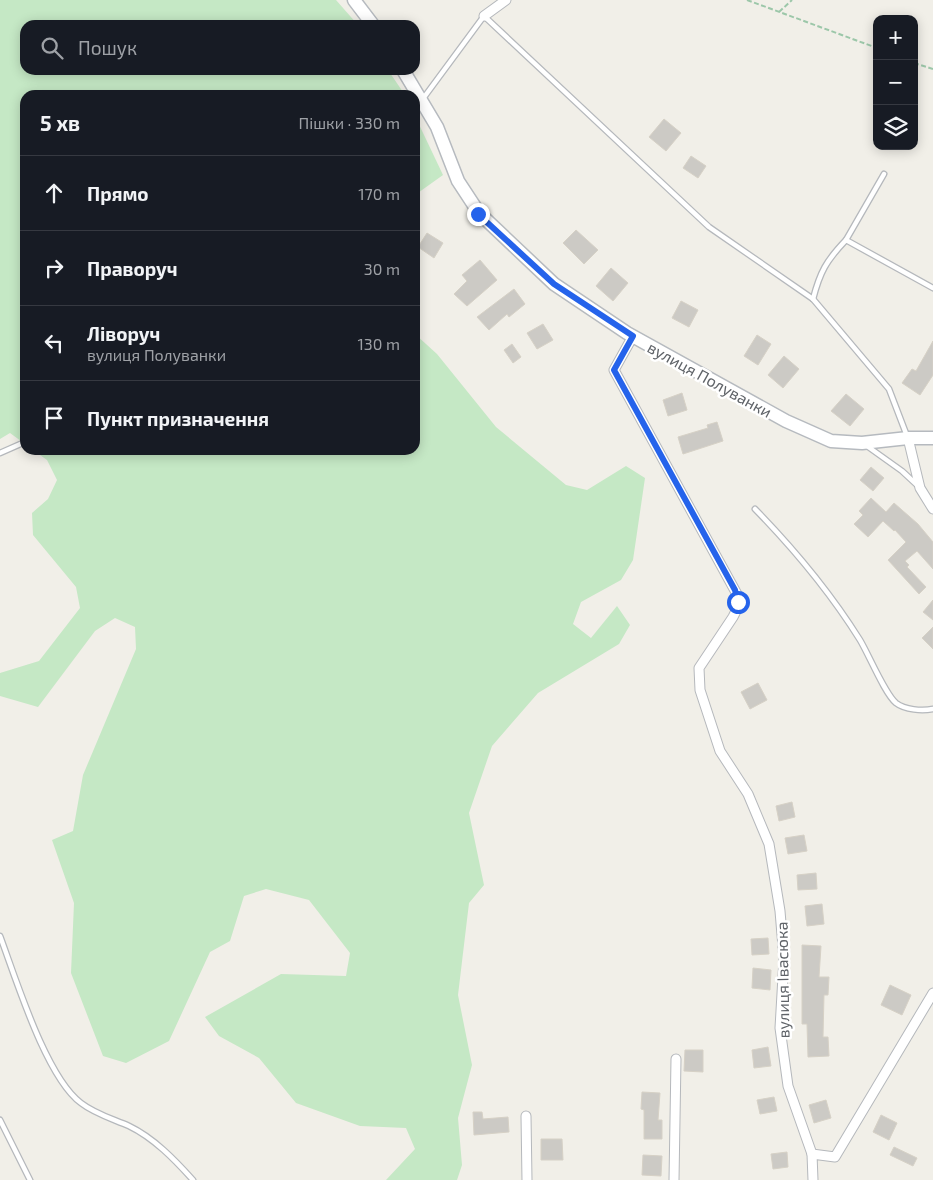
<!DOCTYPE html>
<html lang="uk">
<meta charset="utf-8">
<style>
body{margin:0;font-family:"Exo 2",sans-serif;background:#242831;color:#f1f3f6}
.controls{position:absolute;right:15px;top:15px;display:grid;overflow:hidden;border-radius:10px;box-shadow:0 2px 12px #0003}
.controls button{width:45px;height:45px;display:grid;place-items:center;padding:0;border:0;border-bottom:1px solid #363941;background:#171b24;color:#f1f3f6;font:25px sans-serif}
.stop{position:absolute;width:15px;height:15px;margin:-11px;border:4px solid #2563eb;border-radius:50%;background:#fff}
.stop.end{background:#2563eb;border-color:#fff;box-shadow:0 1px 5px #0008}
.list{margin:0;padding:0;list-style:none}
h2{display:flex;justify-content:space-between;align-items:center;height:65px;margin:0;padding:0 20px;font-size:21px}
h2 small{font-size:16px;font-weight:400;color:#9ea1a6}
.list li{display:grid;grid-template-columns:32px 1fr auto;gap:15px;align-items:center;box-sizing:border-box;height:75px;padding:0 20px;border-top:1px solid #363941}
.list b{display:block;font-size:19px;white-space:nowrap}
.list p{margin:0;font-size:16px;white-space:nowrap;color:#9ea1a6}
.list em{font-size:16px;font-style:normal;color:#9ea1a6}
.icon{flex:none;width:28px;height:28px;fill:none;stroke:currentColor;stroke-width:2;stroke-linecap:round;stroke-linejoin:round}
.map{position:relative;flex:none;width:933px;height:1180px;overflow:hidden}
.search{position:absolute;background:#171b24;box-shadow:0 2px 12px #0003;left:20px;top:20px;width:400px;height:55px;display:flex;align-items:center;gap:12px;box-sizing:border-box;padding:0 18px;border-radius:15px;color:#9ea1a6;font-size:19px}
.panel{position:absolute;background:#171b24;box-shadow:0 2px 12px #0003;left:20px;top:90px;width:400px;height:365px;border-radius:15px}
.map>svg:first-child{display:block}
.green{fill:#c5e8c5}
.building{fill:#cccac5;stroke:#d6d1c6}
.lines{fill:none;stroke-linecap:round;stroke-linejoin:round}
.lane-casing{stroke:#b5b8bc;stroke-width:7}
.street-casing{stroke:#b5b8bc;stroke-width:11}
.secondary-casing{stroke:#b6babf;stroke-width:15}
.path{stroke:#9cc7a9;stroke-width:2;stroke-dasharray:5 2.5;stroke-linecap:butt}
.lane{stroke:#fff;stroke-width:4.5}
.street{stroke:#fff;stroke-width:9}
.secondary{stroke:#fff;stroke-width:12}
.route{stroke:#2563eb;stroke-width:6}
.labels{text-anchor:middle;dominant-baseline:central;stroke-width:5;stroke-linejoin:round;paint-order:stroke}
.street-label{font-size:16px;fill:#5f6368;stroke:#fff}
</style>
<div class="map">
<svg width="933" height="1180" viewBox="0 0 933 1180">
<rect width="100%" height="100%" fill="#f1efe8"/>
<g class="green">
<polygon points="0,0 336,0 358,25 25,25 25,70 388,70 405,95 25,95 25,444 10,433 0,439"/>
<polygon points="415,116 443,175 415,195"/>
<polygon points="415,334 437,354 496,427 566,485 587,490 626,466 645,478 633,560 621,580 581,602 573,624 591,638 617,606 630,625 619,644 538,693 492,746 469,813 484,885 469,903 458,995 472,1065 458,1118 462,1165 457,1180 386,1180 415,1149 406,1128 360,1126 296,1103 259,1058 219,1036 205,1017 281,974 346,976 350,953 309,900 266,889 244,896 230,941 210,952 169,1041 126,1063 103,1056 71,973 74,903 52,840 73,831 83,775 136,649 135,627 115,618 95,631 38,707 0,696 0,673 39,661 80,608 76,587 33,535 32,513 48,499 57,480 47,460 33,450 415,450"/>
</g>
<g class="building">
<polygon points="664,119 681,133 666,151 649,137"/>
<polygon points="691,156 706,166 698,178 683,168"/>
<polygon points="576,230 598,250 584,264 563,243"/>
<polygon points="427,233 443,243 434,258 418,247"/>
<polygon points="480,260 497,280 467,306 454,294 467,281 462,275"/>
<polygon points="611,268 628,283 613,301 596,286"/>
<polygon points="514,289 525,304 509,317 507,314 489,330 477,317"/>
<polygon points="681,301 698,310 689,327 672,318"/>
<polygon points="543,324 553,340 537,349 527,333"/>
<polygon points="757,335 771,344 758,365 744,356"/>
<polygon points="933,341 933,375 920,395 902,383 912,369 916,371"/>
<polygon points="512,344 521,357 513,363 504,350"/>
<polygon points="784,356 799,369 783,388 768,375"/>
<polygon points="682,393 687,410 668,416 663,400"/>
<polygon points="846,394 864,409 850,426 831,411"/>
<polygon points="717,422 723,441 683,454 678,437 708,428 707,425"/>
<polygon points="871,467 884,478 873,491 860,480"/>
<polygon points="871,498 886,512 894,503 918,524 933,542 933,569 917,551 905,561 909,565 907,567 926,587 919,594 888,560 906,542 895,530 894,531 883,521 868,537 854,524 863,515 859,511"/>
<polygon points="933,600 933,620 923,612"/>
<polygon points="933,627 933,649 922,638"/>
<polygon points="758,683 767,700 750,709 741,692"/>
<polygon points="792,802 795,817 779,821 776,806"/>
<polygon points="804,835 807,851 788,854 785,838"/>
<polygon points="816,873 817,889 798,890 797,875"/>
<polygon points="822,904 824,924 807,926 805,906"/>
<polygon points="768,938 769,954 752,955 751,939"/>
<polygon points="802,945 821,946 819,977 829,977 828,995 824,995 823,1037 828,1037 829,1056 808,1057 807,1024 802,1024"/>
<polygon points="753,968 771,970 770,990 752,988"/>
<polygon points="890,985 911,995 902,1015 881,1005"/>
<polygon points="768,1047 771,1066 754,1068 752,1050"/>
<polygon points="685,1050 703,1050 703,1072 684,1071"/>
<polygon points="642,1092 660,1093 658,1120 662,1120 662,1139 644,1139 644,1110 641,1109"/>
<polygon points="774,1097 777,1111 760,1114 757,1100"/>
<polygon points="826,1100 831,1118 814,1123 809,1105"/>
<polygon points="473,1112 482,1112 483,1119 508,1117 509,1132 474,1135"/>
<polygon points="881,1115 897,1123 889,1140 873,1132"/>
<polygon points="541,1139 562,1139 563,1160 541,1160"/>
<polygon points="894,1147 917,1158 913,1166 890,1155"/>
<polygon points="787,1152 788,1167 773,1169 771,1154"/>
<polygon points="643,1155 662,1156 661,1176 642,1175"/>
</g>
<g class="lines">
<g class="lane-casing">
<g id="lane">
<polyline points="422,100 484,16 709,227 813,299 889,389 907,436"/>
<polyline points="846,240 884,174"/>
<path d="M813,299C820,272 826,261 846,240L933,288"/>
<polyline points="867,446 902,471 916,484"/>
<polyline points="0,453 25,442"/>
<path d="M755,509C794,549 830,592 860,640C869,655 885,694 896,703C905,710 922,711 933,709"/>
<path d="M0,936C16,979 46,1077 81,1103C95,1114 113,1119 129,1126C154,1138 175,1160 193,1180"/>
<polyline points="0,1120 30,1180"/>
</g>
</g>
<g class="street-casing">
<g id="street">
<polyline points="484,16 506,0"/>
<polyline points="633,336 614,370 738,596 737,609 733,617 699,668 700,690 720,751 748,794 769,844 780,911 784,959 780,1028 788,1086 812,1154"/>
<polyline points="908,438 920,488 933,509"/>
<polyline points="526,1116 527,1180"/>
<polyline points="674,1180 676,1059"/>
<polyline points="813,1180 812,1154 835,1157 933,993"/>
</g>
</g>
<g class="secondary-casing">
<g id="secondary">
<polyline points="354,0 373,25"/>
<polyline points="403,70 437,127 458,181 479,213 554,284 627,333 786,421 831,441 862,443 908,438 933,438"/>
</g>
</g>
<g class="path">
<polyline points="747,0 877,48"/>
<polyline points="779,12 792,0"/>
<polyline points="914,63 933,69"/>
</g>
<use href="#lane" class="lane"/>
<use href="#street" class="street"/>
<use href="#secondary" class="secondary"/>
</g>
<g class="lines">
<polyline class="route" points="478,214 554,284 633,336 614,370 735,590 738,602"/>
</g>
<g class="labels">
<g class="street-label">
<text transform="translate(710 379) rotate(29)">вулиця Полуванки</text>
<text transform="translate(782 980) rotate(-91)">вулиця Івасюка</text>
</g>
</g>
</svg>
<div class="controls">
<button>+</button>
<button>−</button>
<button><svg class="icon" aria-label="layers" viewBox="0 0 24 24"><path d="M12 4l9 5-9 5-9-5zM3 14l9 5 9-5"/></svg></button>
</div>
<div class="stop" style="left:738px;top:602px"></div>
<div class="stop end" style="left:478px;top:214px"></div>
<div class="search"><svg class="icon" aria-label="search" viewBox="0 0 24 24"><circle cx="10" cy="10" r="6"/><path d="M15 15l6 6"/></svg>Пошук</div>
<section class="panel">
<h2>5 хв<small>Пішки · 330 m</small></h2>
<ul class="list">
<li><svg class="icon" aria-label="ahead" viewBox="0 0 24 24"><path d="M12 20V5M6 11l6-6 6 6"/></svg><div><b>Прямо</b></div><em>170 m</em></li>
<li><svg class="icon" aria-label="right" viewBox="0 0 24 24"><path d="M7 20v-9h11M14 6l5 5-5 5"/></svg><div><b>Праворуч</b></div><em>30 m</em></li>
<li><svg class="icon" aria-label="left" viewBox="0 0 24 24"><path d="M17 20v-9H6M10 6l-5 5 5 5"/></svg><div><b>Ліворуч</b><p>вулиця Полуванки</p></div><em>130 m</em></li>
<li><svg class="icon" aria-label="arrive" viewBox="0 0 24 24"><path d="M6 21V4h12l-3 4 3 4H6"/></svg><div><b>Пункт призначення</b></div></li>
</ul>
</section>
</div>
